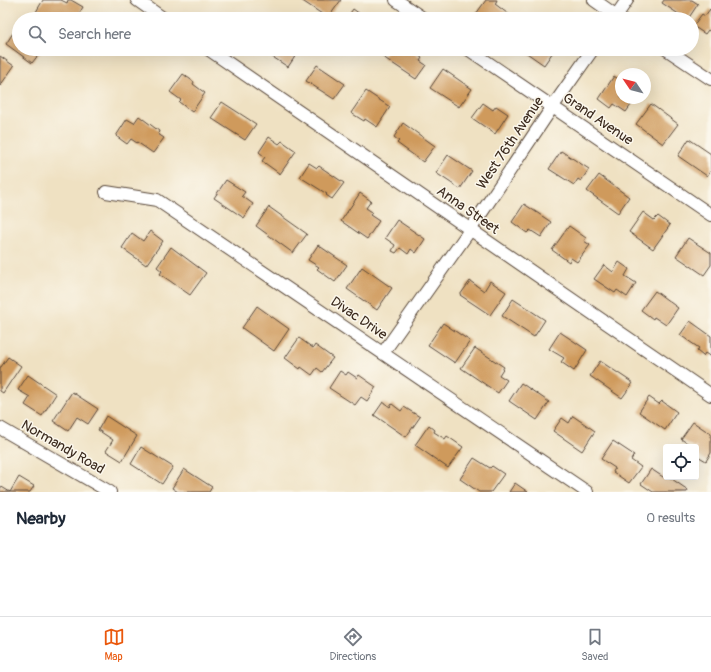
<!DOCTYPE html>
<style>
body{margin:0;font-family:Pangolin,sans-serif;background:#f6f6f7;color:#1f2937}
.controls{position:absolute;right:12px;bottom:12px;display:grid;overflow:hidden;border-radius:4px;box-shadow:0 4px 16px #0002}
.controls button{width:36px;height:36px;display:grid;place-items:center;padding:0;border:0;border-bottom:1px solid #e0e1e3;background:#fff;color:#1f2937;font:20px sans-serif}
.compass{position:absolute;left:615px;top:68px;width:36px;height:36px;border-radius:50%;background:#fff;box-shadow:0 4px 16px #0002;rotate:305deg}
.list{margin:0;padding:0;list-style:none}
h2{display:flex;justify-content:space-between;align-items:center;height:52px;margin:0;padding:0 16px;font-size:17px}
h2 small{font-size:13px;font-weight:400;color:#747a83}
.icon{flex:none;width:22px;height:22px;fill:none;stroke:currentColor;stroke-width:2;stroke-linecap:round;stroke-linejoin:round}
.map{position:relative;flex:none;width:711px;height:492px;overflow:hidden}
.search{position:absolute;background:#fff;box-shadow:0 4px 16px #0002;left:12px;right:12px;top:12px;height:44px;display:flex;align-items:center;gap:10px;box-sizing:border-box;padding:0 14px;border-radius:22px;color:#747a83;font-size:15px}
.sheet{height:124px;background:#fff}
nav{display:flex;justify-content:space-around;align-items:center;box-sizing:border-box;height:56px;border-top:1px solid #e0e1e3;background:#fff;font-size:11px;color:#747a83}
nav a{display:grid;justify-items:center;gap:2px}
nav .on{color:#ea580c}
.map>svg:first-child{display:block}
.building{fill:#cf9a5b}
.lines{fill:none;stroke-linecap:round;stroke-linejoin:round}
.street-casing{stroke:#564537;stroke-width:14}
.street{stroke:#fff;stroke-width:12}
.labels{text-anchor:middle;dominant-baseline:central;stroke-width:3;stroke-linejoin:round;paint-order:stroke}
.street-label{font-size:14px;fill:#3b2a1e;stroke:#fbf7ec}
</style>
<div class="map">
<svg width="711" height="492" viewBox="0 0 711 492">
<rect width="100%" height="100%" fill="#fbf7ec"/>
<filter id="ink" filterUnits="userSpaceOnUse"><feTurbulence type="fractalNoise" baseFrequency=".025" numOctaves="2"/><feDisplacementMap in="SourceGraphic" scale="8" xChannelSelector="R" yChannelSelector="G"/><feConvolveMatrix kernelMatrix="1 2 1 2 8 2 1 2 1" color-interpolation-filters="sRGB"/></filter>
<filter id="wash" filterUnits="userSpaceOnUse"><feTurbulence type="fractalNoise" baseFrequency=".012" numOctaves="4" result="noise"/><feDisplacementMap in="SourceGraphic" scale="16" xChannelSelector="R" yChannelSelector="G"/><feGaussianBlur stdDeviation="0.9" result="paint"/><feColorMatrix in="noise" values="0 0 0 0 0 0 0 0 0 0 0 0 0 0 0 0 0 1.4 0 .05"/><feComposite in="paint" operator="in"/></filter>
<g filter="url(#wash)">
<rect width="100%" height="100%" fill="#efe1c2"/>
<g id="blocks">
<g class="building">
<polygon points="43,0 61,0 67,3 68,0 71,0 83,7 76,19 63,19 60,18 60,19 48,19 36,12"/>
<polygon points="301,0 341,0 328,18"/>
<polygon points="486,0 497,0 495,4 515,19 483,19 476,14"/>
<polygon points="664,0 692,0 698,4 688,19 686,19 662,3"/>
<polygon points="353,9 367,19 346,19"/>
<polygon points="710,9 711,10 711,32 708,30 705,34 693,26 702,14 705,16"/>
<polygon points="13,33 19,38 19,49 43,49 32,63 6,44"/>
<polygon points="267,49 300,49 288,67 265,52"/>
<polygon points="389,49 410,49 422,58 420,61 426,65 416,79 383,57"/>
<polygon points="521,49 555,49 544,65"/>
<polygon points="0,56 14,66 0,86"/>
<polygon points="317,65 345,84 334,99 306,81"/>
<polygon points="443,69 472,89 459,107 430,88"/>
<polygon points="183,74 194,82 193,84 205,93 192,112 179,102 181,100 170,92"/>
<polygon points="614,76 621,81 621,98 636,98 626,112 614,104 611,108 599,99"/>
<polygon points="366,91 390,107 377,127 365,119 364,121 351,113"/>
<polygon points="222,102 256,124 245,140 211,118"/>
<polygon points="483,103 493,110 496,106 508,114 495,134 472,118"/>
<polygon points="651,104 678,124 663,144 636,124"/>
<polygon points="139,116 159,131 158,134 164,138 153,153 137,142 137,143 131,139 127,144 116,136 127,119 134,123"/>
<polygon points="403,123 435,146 423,162 397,143 399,141 394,137"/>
<polygon points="269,137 279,144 282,141 296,151 280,174 262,161 265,157 259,152"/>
<polygon points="689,139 711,154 711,170 707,176 678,156"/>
<polygon points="561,151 589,169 581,181 578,179 574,185 549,169"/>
<polygon points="448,155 472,171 460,189 436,173"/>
<polygon points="309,163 317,168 319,166 344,183 332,199 326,195 327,194 300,177"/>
<polygon points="599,175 629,197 618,213 587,191"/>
<polygon points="226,180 245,192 242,196 253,204 244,218 214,198"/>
<polygon points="360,193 371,201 366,208 372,212 370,215 379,221 367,239 341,221"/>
<polygon points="524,204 551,222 541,237 530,230 527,233 512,222"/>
<polygon points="269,207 307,234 293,253 256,226"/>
<polygon points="643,212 654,220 658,216 670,225 653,249 629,232"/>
<polygon points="397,220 425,239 416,253 411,249 408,254 400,248 396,253 392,251 395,245 385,238"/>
<polygon points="569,226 586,238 584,241 590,245 577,262 571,258 569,262 552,250"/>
<polygon points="150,231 163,241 146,265 122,248 132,233 143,241"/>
<polygon points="688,238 711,253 711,265 704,275 676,256"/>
<polygon points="318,245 347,265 335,282 317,269 319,267 308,260"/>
<polygon points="171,247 206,273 190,295 160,274 162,271 157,267"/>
<polygon points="619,262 629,269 625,276 636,283 627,297 617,290 615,293 594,279 604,265 613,272"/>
<polygon points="362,267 392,288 377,310 347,289"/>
<polygon points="470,281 484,291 490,281 506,292 490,315 460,295"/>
<polygon points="655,291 678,308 666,325 654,317 653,319 641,310"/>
<polygon points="513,299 545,320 534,337 502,316"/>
<polygon points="257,306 289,329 274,351 242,328"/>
<polygon points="690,321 711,336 711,357 705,353 703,356 697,351 699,348 680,335"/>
<polygon points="443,323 470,341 455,363 428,345"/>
<polygon points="560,332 587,350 574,371 561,362 564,358 549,349"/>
<polygon points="299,338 313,348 315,345 333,358 322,372 317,368 312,375 301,367 300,369 285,358"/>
<polygon points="475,348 504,367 499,375 507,380 498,393 461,368"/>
<polygon points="8,357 21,366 3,393 0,391 0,367 1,367"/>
<polygon points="600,361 633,383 622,398 590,376"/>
<polygon points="340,371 346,375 348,372 357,378 359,375 376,387 367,401 361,397 355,405 329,388"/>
<polygon points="28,375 56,394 42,416 25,405 30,397 18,390"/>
<polygon points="521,383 549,402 537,420 509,401"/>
<polygon points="72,392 98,409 88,424 77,417 68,431 53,421"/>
<polygon points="649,397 659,404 662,401 677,412 665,430 639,412"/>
<polygon points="383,402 390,407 392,404 401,411 404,407 420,417 406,437 374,415"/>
<polygon points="106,416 137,436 122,461 106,451 113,440 98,430"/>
<polygon points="573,416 595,431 582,451 553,431 562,418 569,423"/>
<polygon points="693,422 711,434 711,453 706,461 696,455 696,447 693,447 681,439"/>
<polygon points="429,425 435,430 434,432 445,439 447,436 463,447 448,468 415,445"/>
<polygon points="613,441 634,455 631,460 641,467 629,483 613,472 615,468 601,459"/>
<polygon points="141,447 173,467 162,484 131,464"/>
<polygon points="474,458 490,468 492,466 504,474 491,492 479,492 460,479"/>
<polygon points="184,469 212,487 209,492 178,492 172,488"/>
<polygon points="651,469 666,479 667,477 669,477 688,490 687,492 653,492 641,484"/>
<polygon points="19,477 34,486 30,492 0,492 0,486 10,492"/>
<polygon points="515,483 528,492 509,492"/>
</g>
</g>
</g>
<g filter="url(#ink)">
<use href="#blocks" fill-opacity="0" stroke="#564537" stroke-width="1"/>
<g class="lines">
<g class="street-casing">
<g id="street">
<polyline points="137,0 164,19"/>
<polyline points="396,0 424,19"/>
<polyline points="594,0 621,19"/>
<polyline points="614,19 627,0"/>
<polyline points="208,49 711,395"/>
<polyline points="468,49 711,215"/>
<polyline points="666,49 711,79"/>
<polyline points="106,192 157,200 587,492"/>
<polyline points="383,353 470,230 553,106 593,49"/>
<polyline points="0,428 110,492"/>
</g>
</g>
<use href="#street" class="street"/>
</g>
</g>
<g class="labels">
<g class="street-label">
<text transform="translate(598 119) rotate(34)">Grand Avenue</text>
<text transform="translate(510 143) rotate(-56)">West 76th Avenue</text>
<text transform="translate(468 210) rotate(35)">Anna Street</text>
<text transform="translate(359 318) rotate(34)">Divac Drive</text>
<text transform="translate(63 447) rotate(30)">Normandy Road</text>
</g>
</g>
</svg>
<div class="controls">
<button><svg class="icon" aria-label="locate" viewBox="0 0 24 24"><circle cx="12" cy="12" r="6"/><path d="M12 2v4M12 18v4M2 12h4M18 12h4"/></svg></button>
</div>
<svg class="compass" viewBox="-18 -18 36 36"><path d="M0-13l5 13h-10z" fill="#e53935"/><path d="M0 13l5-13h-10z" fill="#747a83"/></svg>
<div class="search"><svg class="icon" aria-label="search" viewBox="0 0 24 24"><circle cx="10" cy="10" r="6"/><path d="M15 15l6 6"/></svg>Search here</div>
</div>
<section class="sheet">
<h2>Nearby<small>0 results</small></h2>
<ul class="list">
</ul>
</section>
<nav>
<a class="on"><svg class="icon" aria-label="map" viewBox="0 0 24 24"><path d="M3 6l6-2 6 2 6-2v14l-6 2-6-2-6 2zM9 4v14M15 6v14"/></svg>Map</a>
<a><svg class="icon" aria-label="directions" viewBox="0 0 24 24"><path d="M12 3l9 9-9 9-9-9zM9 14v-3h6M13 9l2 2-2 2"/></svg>Directions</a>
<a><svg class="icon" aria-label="saved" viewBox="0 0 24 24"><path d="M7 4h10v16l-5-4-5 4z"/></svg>Saved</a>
</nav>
